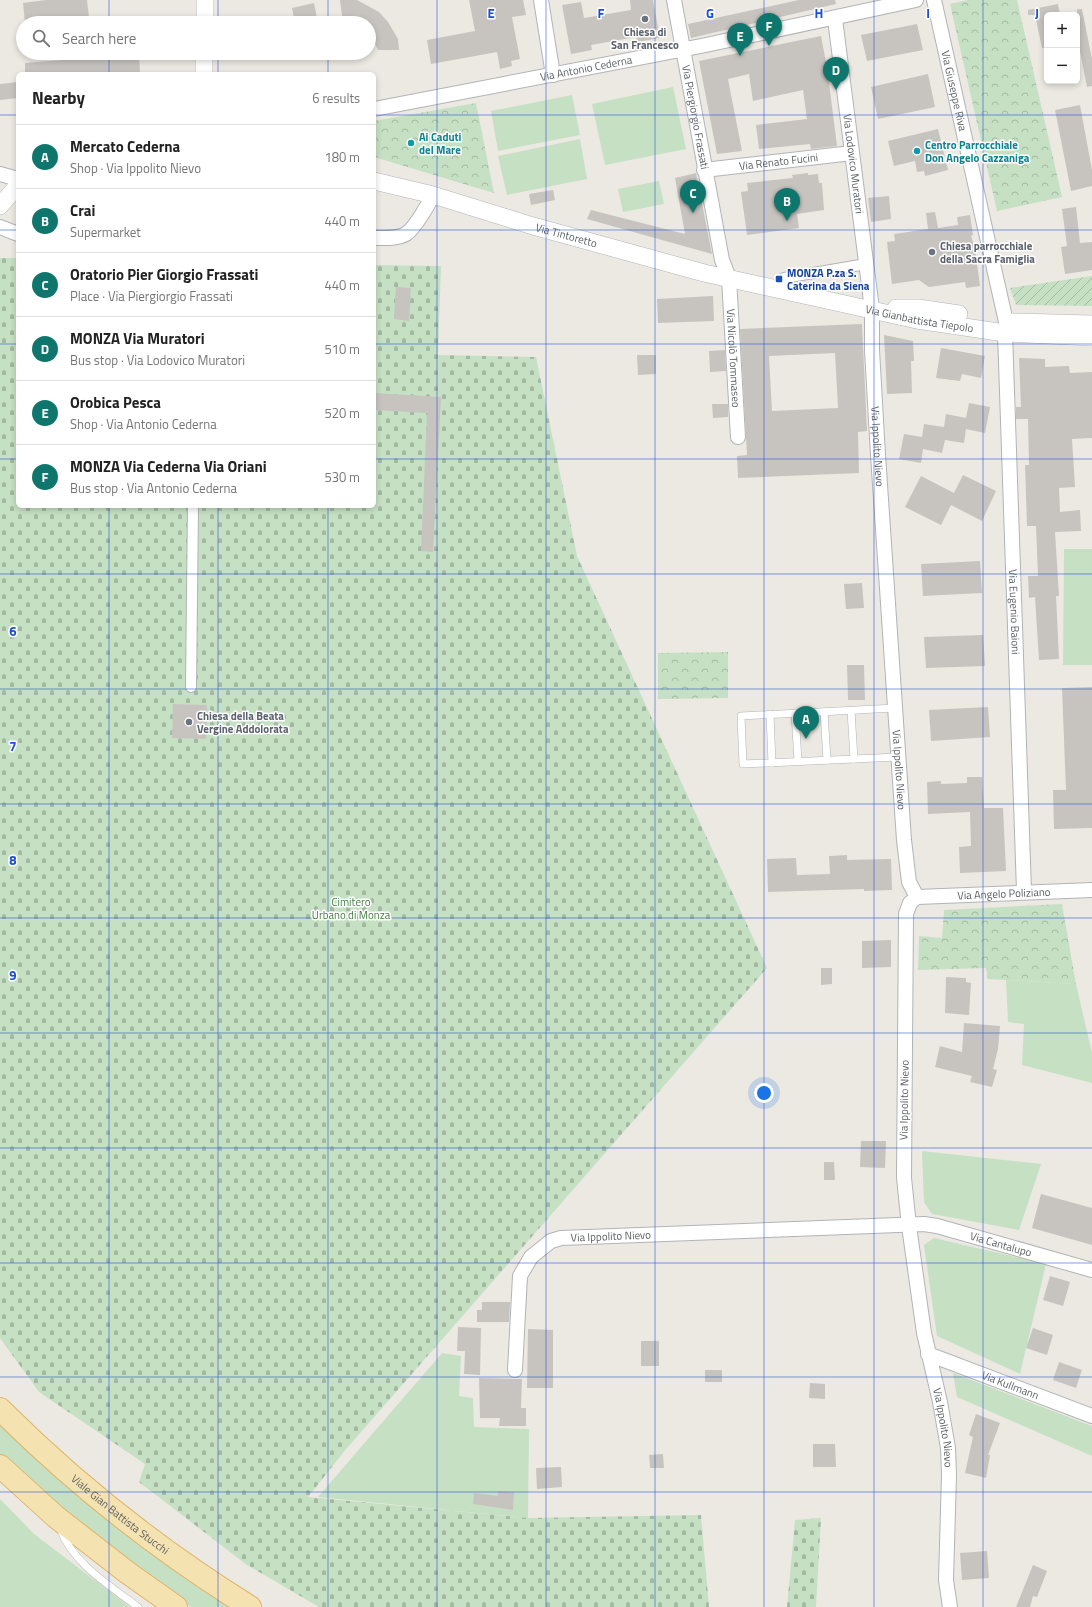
<!DOCTYPE html>
<meta charset="utf-8">
<style>
body{margin:0;font-family:"Titillium Web",sans-serif;background:#f2f2f2;color:#222}
.controls{position:absolute;right:12px;top:12px;display:grid;overflow:hidden;border-radius:6px;box-shadow:0 2px 6px #0003}
.controls button{width:36px;height:36px;display:grid;place-items:center;padding:0;border:0;border-bottom:1px solid #e0e0e0;background:#fff;color:#222;font:20px sans-serif}
.you{position:absolute;left:764px;top:1093px;width:14px;height:14px;margin:-10px;border:3px solid #fff;border-radius:50%;background:#1a73e8;box-shadow:0 0 0 6px #1a73e833}
.badge{display:grid;place-items:center;width:26px;height:26px;border-radius:50%;background:#0f766e;color:#fff;font-size:13px;font-weight:700}
.pin{position:absolute;translate:-50% -33px;filter:drop-shadow(0 1px 2px #0008)}
.pin::after{content:'';position:absolute;top:21px;width:14px;height:12px;background:inherit;clip-path:polygon(0 0,100% 0,50% 100%)}
.list{margin:0;padding:0;list-style:none}
h2{display:flex;justify-content:space-between;align-items:center;height:52px;margin:0;padding:0 16px;font-size:17px}
h2 small{font-size:13px;font-weight:400;color:#767676}
.list li{display:grid;grid-template-columns:26px 1fr auto;gap:12px;align-items:center;box-sizing:border-box;height:64px;padding:0 16px;border-top:1px solid #e0e0e0}
.list b{display:block;font-size:15px;white-space:nowrap}
.list p{margin:0;font-size:13px;white-space:nowrap;color:#767676}
.list em{font-size:13px;font-style:normal;color:#767676}
.icon{flex:none;width:22px;height:22px;fill:none;stroke:currentColor;stroke-width:2;stroke-linecap:round;stroke-linejoin:round}
.map{position:relative;flex:none;width:1092px;height:1607px;overflow:hidden}
.search{position:absolute;background:#fff;box-shadow:0 2px 6px #0003;left:16px;top:16px;width:360px;height:44px;display:flex;align-items:center;gap:10px;box-sizing:border-box;padding:0 14px;border-radius:22px;color:#767676;font-size:15px}
.panel{position:absolute;background:#fff;box-shadow:0 2px 6px #0003;left:16px;top:72px;width:360px;height:436px;border-radius:6px}
.map>svg:first-child{display:block}
.grass{fill:#c6e0c3}
.forest{fill:url(#forest-crowns)}
.cemetery{fill:url(#cemetery-stones)}
.garden{fill:url(#garden-furrows)}
.building{fill:#c7c4c0;fill-rule:evenodd}
.lines{fill:none;stroke-linecap:round;stroke-linejoin:round}
.service-casing{stroke:#b1b4b7;stroke-width:8}
.pedestrian-casing{stroke:#b1b4b7;stroke-width:12}
.minor-casing{stroke:#b1b4b7;stroke-width:16}
.tertiary-casing{stroke:#b1b4b7;stroke-width:18}
.primary-casing{stroke:#deb36a;stroke-width:24}
.service{stroke:#fff;stroke-width:7}
.pedestrian{stroke:#fff;stroke-width:10}
.minor{stroke:#fff;stroke-width:14}
.tertiary{stroke:#fff;stroke-width:17}
.primary{stroke:#f4e3b0;stroke-width:22}
.grid{fill:none;stroke:#1d4ed8;stroke-width:1;stroke-opacity:0.55}
.worship-dot{fill:#6b7280;stroke:#fff;stroke-width:1.5}
.culture-dot{fill:#0f9aa8;stroke:#fff;stroke-width:1.5}
.transit-dot{fill:#1a4fb4;stroke:#fff;stroke-width:1.5}
.labels{text-anchor:middle;dominant-baseline:central;stroke-width:3;stroke-linejoin:round;paint-order:stroke}
.worship-label{font-size:11px;font-weight:bold;fill:#5b616d;stroke:#fff;text-anchor:start}
.street-label{font-size:11px;fill:#5b5f62;stroke:#fff}
.culture-label{font-size:11px;font-weight:bold;fill:#0d838f;stroke:#fff;text-anchor:start}
.transit-label{font-size:11px;font-weight:bold;fill:#164399;stroke:#fff;text-anchor:start}
.park-label{font-size:11px;fill:#427d3f;stroke:#fff}
.grid-label{font-size:13px;text-anchor:middle;font-weight:bold;fill:#1d4ed8;stroke:#fff;stroke-width:3;stroke-linejoin:round;paint-order:stroke}
</style>
<div class="map">
<svg width="1092" height="1607" viewBox="0 0 1092 1607">
<defs>
<pattern id="forest-crowns" width="20" height="18" patternUnits="userSpaceOnUse"><rect width="20" height="18" fill="#c6e0c3"/><path d="M2 6a3 3 0 1 1 6 0M12 15a3 3 0 1 1 6 0" fill="none" stroke="#a4b9a2"/></pattern>
<pattern id="cemetery-stones" width="16" height="16" patternUnits="userSpaceOnUse"><rect width="16" height="16" fill="#c6e0c3"/><path d="M2 7V4a2 2 0 0 1 4 0v3zM10 15v-3a2 2 0 0 1 4 0v3z" fill="#a4b9a2"/></pattern>
<pattern id="garden-furrows" width="10" height="10" patternUnits="userSpaceOnUse"><rect width="10" height="10" fill="#c6e0c3"/><path d="M-1 1l2-2M0 10L10 0M9 11l2-2" fill="none" stroke="#a4b9a2"/></pattern>
</defs>
<rect width="100%" height="100%" fill="#ece9e3"/>
<g class="grass">
<polygon points="673,87 686,149 605,165 592,104"/>
<polygon points="572,95 580,135 498,151 491,111"/>
<polygon points="580,139 587,179 507,195 498,156"/>
<polygon points="659,181 664,204 623,212 618,189"/>
<polygon points="1064,549 1092,549 1092,665 1063,665"/>
<polygon points="1006,980 1076,984 1092,1053 1092,1083 1022,1065 1024,1024 1008,1022"/>
<polygon points="922,1151 1041,1164 1019,1230 932,1214 924,1202"/>
<polygon points="934,1238 1046,1264 1020,1374 937,1336 924,1245"/>
<polygon points="442,1353 461,1356 459,1396 473,1398 474,1427 529,1429 528,1518 318,1497"/>
<polygon points="953,1373 1092,1426 1092,1456 957,1397"/>
<polygon points="0,1419 238,1607 191,1607 106,1546 0,1454"/>
<polygon points="0,1499 34,1534 130,1607 0,1607"/>
</g>
<g class="forest">
<polygon points="968,0 1017,0 1062,197 997,211 950,4"/>
<polygon points="476,103 494,193 374,157 374,121"/>
<polygon points="728,652 728,698 658,699 658,653"/>
<polygon points="1062,904 1076,984 988,979 986,968 918,970 919,936 942,938 944,910"/>
</g>
<g class="cemetery">
<polygon points="0,258 18,258 18,506 374,506 374,265 441,266 438,355 536,357 577,556 767,968 347,1448 308,1497 528,1518 701,1515 709,1607 319,1607 247,1565 139,1482 145,1464 39,1392 0,1338"/>
<polygon points="821,1518 816,1607 787,1607 795,1520"/>
</g>
<polygon class="garden" points="1092,276 1092,306 1016,305 1010,288"/>
<g class="building">
<polygon points="46,0 87,0 89,17 44,23 25,23 23,3"/>
<polygon points="340,0 357,0 379,12 388,22 398,39 399,50 378,50 373,39 369,35 369,23 343,23"/>
<polygon points="469,0 523,0 526,15 512,17 520,59 511,61 512,66 500,69 497,52 431,64 427,40 475,31"/>
<polygon points="630,0 653,0 660,38 637,42 636,37 591,45 592,50 571,54 562,5 581,2 584,18 631,10"/>
<polygon points="799,0 835,0 836,4 691,38 688,24"/>
<polygon points="314,3 318,23 295,23 292,8"/>
<polygon points="1058,4 1060,15 1047,15 1047,47 1042,48 1035,15 1028,15 1028,10"/>
<polygon points="1077,9 1082,9 1092,59 1092,86 1087,87 1077,36"/>
<polygon points="917,24 923,50 867,61 861,35"/>
<polygon points="821,36 827,67 837,146 811,149 810,144 759,149 756,125 807,119 803,90 753,101 749,74 728,79 742,151 717,154 699,61"/>
<polygon points="88,53 139,53 140,74 25,74 25,63 75,59 75,54"/>
<polygon points="928,74 935,107 878,119 871,87"/>
<polygon points="18,82 18,98 0,100 0,84"/>
<polygon points="1080,105 1092,170 1092,186 1071,191 1055,110"/>
<polygon points="938,129 948,170 925,176 924,171 917,172 915,161 894,166 888,141"/>
<polygon points="696,173 712,254 587,219 591,210 685,234 675,178"/>
<polygon points="808,173 808,175 818,174 819,183 822,183 824,210 797,214 799,228 747,235 741,192 748,191 747,183 793,178 792,175"/>
<polygon points="553,190 555,200 531,205 529,194"/>
<polygon points="889,196 891,219 871,222 868,198"/>
<polygon points="1076,207 1080,243 1092,242 1092,270 1065,274 1061,247 1067,246 1062,209"/>
<polygon points="935,212 938,228 958,225 957,217 970,215 973,235 971,236 975,249 980,286 966,288 965,282 929,287 919,280 892,284 887,242 895,241 894,234 928,229 926,213"/>
<polygon points="396,287 411,288 409,321 394,319"/>
<polygon points="713,296 714,321 658,323 657,299"/>
<path d="M862,324L867,431L858,432L859,473L738,478L737,456L747,455L740,329ZM835,353L838,408L772,411L769,356Z"/>
<polygon points="884,335 913,341 914,361 911,361 912,393 887,394"/>
<polygon points="941,348 985,356 981,378 962,374 960,381 936,378"/>
<polygon points="725,350 726,371 710,372 709,351"/>
<polygon points="637,355 656,355 656,374 638,375"/>
<polygon points="1019,358 1045,359 1045,367 1069,366 1070,373 1092,372 1092,438 1072,439 1075,487 1059,488 1060,512 1080,510 1081,531 1055,532 1059,596 1056,596 1059,659 1039,660 1035,597 1029,598 1028,576 1038,576 1036,526 1027,526 1025,465 1029,465 1028,419 1016,419 1016,407 1021,407"/>
<polygon points="374,393 441,397 433,552 421,551 427,413 374,410"/>
<polygon points="969,403 990,407 985,433 966,429 964,443 945,440 942,453 923,449 921,463 899,459 904,434 922,437 924,424 944,427 946,414 966,418"/>
<polygon points="712,404 728,404 728,417 713,418"/>
<polygon points="963,475 996,491 982,521 951,505 941,525 905,507 921,476 954,493"/>
<polygon points="980,561 982,593 923,596 921,564"/>
<polygon points="862,583 864,608 846,609 844,584"/>
<polygon points="983,635 985,666 926,668 924,637"/>
<polygon points="847,665 864,665 865,700 848,700"/>
<polygon points="1092,687 1092,828 1054,829 1053,790 1066,790 1062,688"/>
<polygon points="173,704 207,705 206,739 172,738"/>
<polygon points="988,707 990,737 931,741 929,710"/>
<polygon points="967,777 982,777 984,808 1003,808 1006,871 960,873 959,847 971,846 970,812 928,814 927,782 941,781 941,784 967,783"/>
<polygon points="847,855 847,860 891,859 892,890 864,891 864,889 768,892 767,859 796,858 797,875 830,874 829,856"/>
<polygon points="891,940 891,967 862,968 862,941"/>
<polygon points="821,968 832,968 832,984 821,985"/>
<polygon points="946,977 966,978 966,982 971,983 969,1015 945,1013"/>
<polygon points="964,1023 1000,1026 998,1049 993,1069 997,1070 992,1087 970,1082 972,1076 935,1067 940,1046 962,1052"/>
<polygon points="861,1141 886,1141 885,1168 860,1167"/>
<polygon points="824,1162 834,1162 835,1180 824,1180"/>
<polygon points="1041,1194 1092,1208 1092,1245 1032,1228"/>
<polygon points="1050,1276 1070,1282 1063,1306 1043,1300"/>
<polygon points="482,1302 510,1302 509,1322 477,1322 477,1310 482,1310"/>
<polygon points="458,1327 481,1328 480,1375 464,1374 465,1351 457,1351"/>
<polygon points="1033,1328 1053,1335 1047,1355 1026,1348"/>
<polygon points="528,1329 553,1330 553,1388 527,1388"/>
<rect x="641" y="1341" width="18" height="25"/>
<polygon points="1059,1362 1082,1370 1076,1388 1053,1380"/>
<rect x="705" y="1370" width="17" height="12"/>
<polygon points="479,1378 522,1379 521,1408 526,1408 526,1426 499,1426 500,1418 480,1418"/>
<polygon points="810,1383 825,1384 825,1399 809,1398"/>
<polygon points="976,1414 1000,1423 988,1455 990,1455 986,1478 965,1473 973,1437 969,1435"/>
<polygon points="813,1444 835,1444 836,1467 813,1467"/>
<polygon points="663,1454 664,1468 650,1468 649,1455"/>
<polygon points="561,1467 562,1487 537,1489 536,1468"/>
<polygon points="498,1491 514,1492 513,1510 473,1504 474,1493 498,1496"/>
<polygon points="987,1551 989,1578 962,1580 960,1553"/>
<polygon points="1033,1565 1047,1571 1037,1597 1033,1596 1030,1607 1016,1607"/>
</g>
<g class="lines">
<g class="service-casing">
<g id="service">
<polyline points="895,708 741,716 743,764 898,757"/>
<polyline points="851,711 854,759"/>
<polyline points="824,712 827,760"/>
<polyline points="795,713 798,761"/>
<polyline points="770,714 772,763"/>
<path d="M60,1528C72,1563 110,1586 138,1607"/>
</g>
</g>
<g class="pedestrian-casing">
<g id="pedestrian">
<polyline points="776,288 784,278 866,264"/>
<polyline points="191,687 193,506"/>
</g>
</g>
<g class="minor-casing">
<g id="minor">
<polyline points="541,0 553,75"/>
<path id="s1" d="M674,0L722,260L729,278L738,437"/>
<path id="s2" d="M934,0L1006,322"/>
<path id="s3" d="M835,19L872,309V350L878,455L904,840L909,882L917,897"/>
<path id="s4" d="M374,109L701,46L916,0"/>
<path id="s5" d="M704,170L852,153"/>
<polyline points="0,174 18,179"/>
<polyline points="0,227 18,234"/>
<path d="M374,238C383,238 397,239 406,234C415,228 428,205 433,195"/>
<path id="s6" d="M1005,333L1024,891"/>
<path id="s7" d="M917,897L910,903L906,914L904,1178L909,1226L924,1333L940,1402L948,1448L949,1475L946,1580L950,1607"/>
<path id="s8" d="M917,897L1092,890"/>
<path id="s9" d="M928,1354L1092,1416"/>
<path id="s10" d="M515,1370L520,1276L531,1257L551,1241L561,1238L924,1224L937,1226L1092,1270"/>
</g>
</g>
<g class="tertiary-casing">
<g id="tertiary">
<polyline points="205,23 205,0"/>
<polyline points="204,74 204,53"/>
<path id="s11" d="M374,181L433,195L533,226L704,273L917,320L1005,333L1092,337"/>
<polyline points="0,206 18,185"/>
<polyline points="896,308 918,308 959,314"/>
<polyline points="1011,322 1092,324"/>
</g>
</g>
<g class="primary-casing">
<g id="primary">
<path id="s12" d="M0,1409C75,1484 160,1551 250,1607"/>
<polyline points="0,1466 56,1517 128,1573 176,1607"/>
</g>
</g>
<use href="#service" class="service"/>
<use href="#pedestrian" class="pedestrian"/>
<use href="#minor" class="minor"/>
<use href="#tertiary" class="tertiary"/>
<use href="#primary" class="primary"/>
</g>
<path class="grid" d="M109,0V23M218,0V23M328,0V23M437,0V1607M546,0V1607M655,0V1607M764,0V1607M874,0V1607M983,0V1607M109,53V74M218,53V74M328,53V74M0,115H18M374,115H1092M0,230H18M374,230H1092M0,344H18M374,344H1092M0,459H18M374,459H1092M109,506V1607M218,506V1607M328,506V1607M0,574H1092M0,689H1092M0,804H1092M0,918H1092M0,1033H1092M0,1148H1092M0,1263H1092M0,1377H1092M0,1492H1092"/>
<g class="worship-dot">
<circle cx="645" cy="19" r="4"/>
<circle cx="932" cy="252" r="4"/>
<circle cx="189" cy="722" r="4"/>
</g>
<g class="culture-dot">
<circle cx="411" cy="143" r="4"/>
<circle cx="917" cy="151" r="4"/>
</g>
<rect class="transit-dot" x="775" y="275" width="8" height="8" rx="2"/>
<g class="labels">
<g class="worship-label">
<text x="645" y="32" text-anchor="middle">Chiesa di<tspan x="645" dy="13">San Francesco</tspan></text>
<text x="940" y="246">Chiesa parrocchiale<tspan x="940" dy="13">della Sacra Famiglia</tspan></text>
<text x="197" y="716">Chiesa della Beata<tspan x="197" dy="13">Vergine Addolorata</tspan></text>
</g>
<g class="street-label">
<text stroke="none"><textPath href="#s4" startOffset="216">Via Antonio Cederna</textPath></text>
<text stroke="none"><textPath href="#s2" startOffset="93">Via Giuseppe Riva</textPath></text>
<text stroke="none"><textPath href="#s1" startOffset="119">Via Piergiorgio Frassati</textPath></text>
<text stroke="none"><textPath href="#s5" startOffset="75">Via Renato Fucini</textPath></text>
<text stroke="none"><textPath href="#s3" startOffset="146">Via Lodovico Muratori</textPath></text>
<text stroke="none"><textPath href="#s11" startOffset="200">Via Tintoretto</textPath></text>
<text stroke="none"><textPath href="#s11" startOffset="563">Via Gianbattista Tiepolo</textPath></text>
<text stroke="none"><textPath href="#s1" startOffset="364">Via Nicolò Tommaseo</textPath></text>
<text stroke="none"><textPath href="#s3" startOffset="430">Via Ippolito Nievo</textPath></text>
<text stroke="none"><textPath href="#s6" startOffset="279">Via Eugenio Baioni</textPath></text>
<text stroke="none"><textPath href="#s3" startOffset="754">Via Ippolito Nievo</textPath></text>
<text stroke="none"><textPath href="#s8" startOffset="87">Via Angelo Poliziano</textPath></text>
<text transform="translate(904 1100) rotate(-89)">Via Ippolito Nievo</text>
<text stroke="none"><textPath href="#s10" startOffset="202">Via Ippolito Nievo</textPath></text>
<text stroke="none"><textPath href="#s10" startOffset="595">Via Cantalupo</textPath></text>
<text stroke="none"><textPath href="#s9" startOffset="88">Via Kullmann</textPath></text>
<text stroke="none"><textPath href="#s7" startOffset="538">Via Ippolito Nievo</textPath></text>
<text stroke="none"><textPath href="#s12" startOffset="160">Viale Gian Battista Stucchi</textPath></text>
</g>
<g class="culture-label">
<text x="419" y="137">Ai Caduti<tspan x="419" dy="13">del Mare</tspan></text>
<text x="925" y="145">Centro Parrocchiale<tspan x="925" dy="13">Don Angelo Cazzaniga</tspan></text>
</g>
<g class="transit-label">
<text x="787" y="273">MONZA P.za S.<tspan x="787" dy="13">Caterina da Siena</tspan></text>
</g>
<g class="park-label">
<text x="351" y="902">Cimitero<tspan x="351" dy="13">Urbano di Monza</tspan></text>
</g>
</g>
<g class="grid-label">
<text x="491" y="18">E</text>
<text x="601" y="18">F</text>
<text x="710" y="18">G</text>
<text x="819" y="18">H</text>
<text x="928" y="18">I</text>
<text x="1037" y="18">J</text>
<text x="13" y="636">6</text>
<text x="13" y="751">7</text>
<text x="13" y="865">8</text>
<text x="13" y="980">9</text>
</g>
</svg>
<div class="controls">
<button>+</button>
<button>−</button>
</div>
<div class="you"></div>
<div class="pin badge" style="left:806px;top:739px">A</div>
<div class="pin badge" style="left:787px;top:221px">B</div>
<div class="pin badge" style="left:693px;top:213px">C</div>
<div class="pin badge" style="left:836px;top:90px">D</div>
<div class="pin badge" style="left:740px;top:56px">E</div>
<div class="pin badge" style="left:769px;top:46px">F</div>
<div class="search"><svg class="icon" aria-label="search" viewBox="0 0 24 24"><circle cx="10" cy="10" r="6"/><path d="M15 15l6 6"/></svg>Search here</div>
<section class="panel">
<h2>Nearby<small>6 results</small></h2>
<ul class="list">
<li><span class="badge">A</span><div><b>Mercato Cederna</b><p>Shop · Via Ippolito Nievo</p></div><em>180 m</em></li>
<li><span class="badge">B</span><div><b>Crai</b><p>Supermarket</p></div><em>440 m</em></li>
<li><span class="badge">C</span><div><b>Oratorio Pier Giorgio Frassati</b><p>Place · Via Piergiorgio Frassati</p></div><em>440 m</em></li>
<li><span class="badge">D</span><div><b>MONZA Via Muratori</b><p>Bus stop · Via Lodovico Muratori</p></div><em>510 m</em></li>
<li><span class="badge">E</span><div><b>Orobica Pesca</b><p>Shop · Via Antonio Cederna</p></div><em>520 m</em></li>
<li><span class="badge">F</span><div><b>MONZA Via Cederna Via Oriani</b><p>Bus stop · Via Antonio Cederna</p></div><em>530 m</em></li>
</ul>
</section>
</div>
